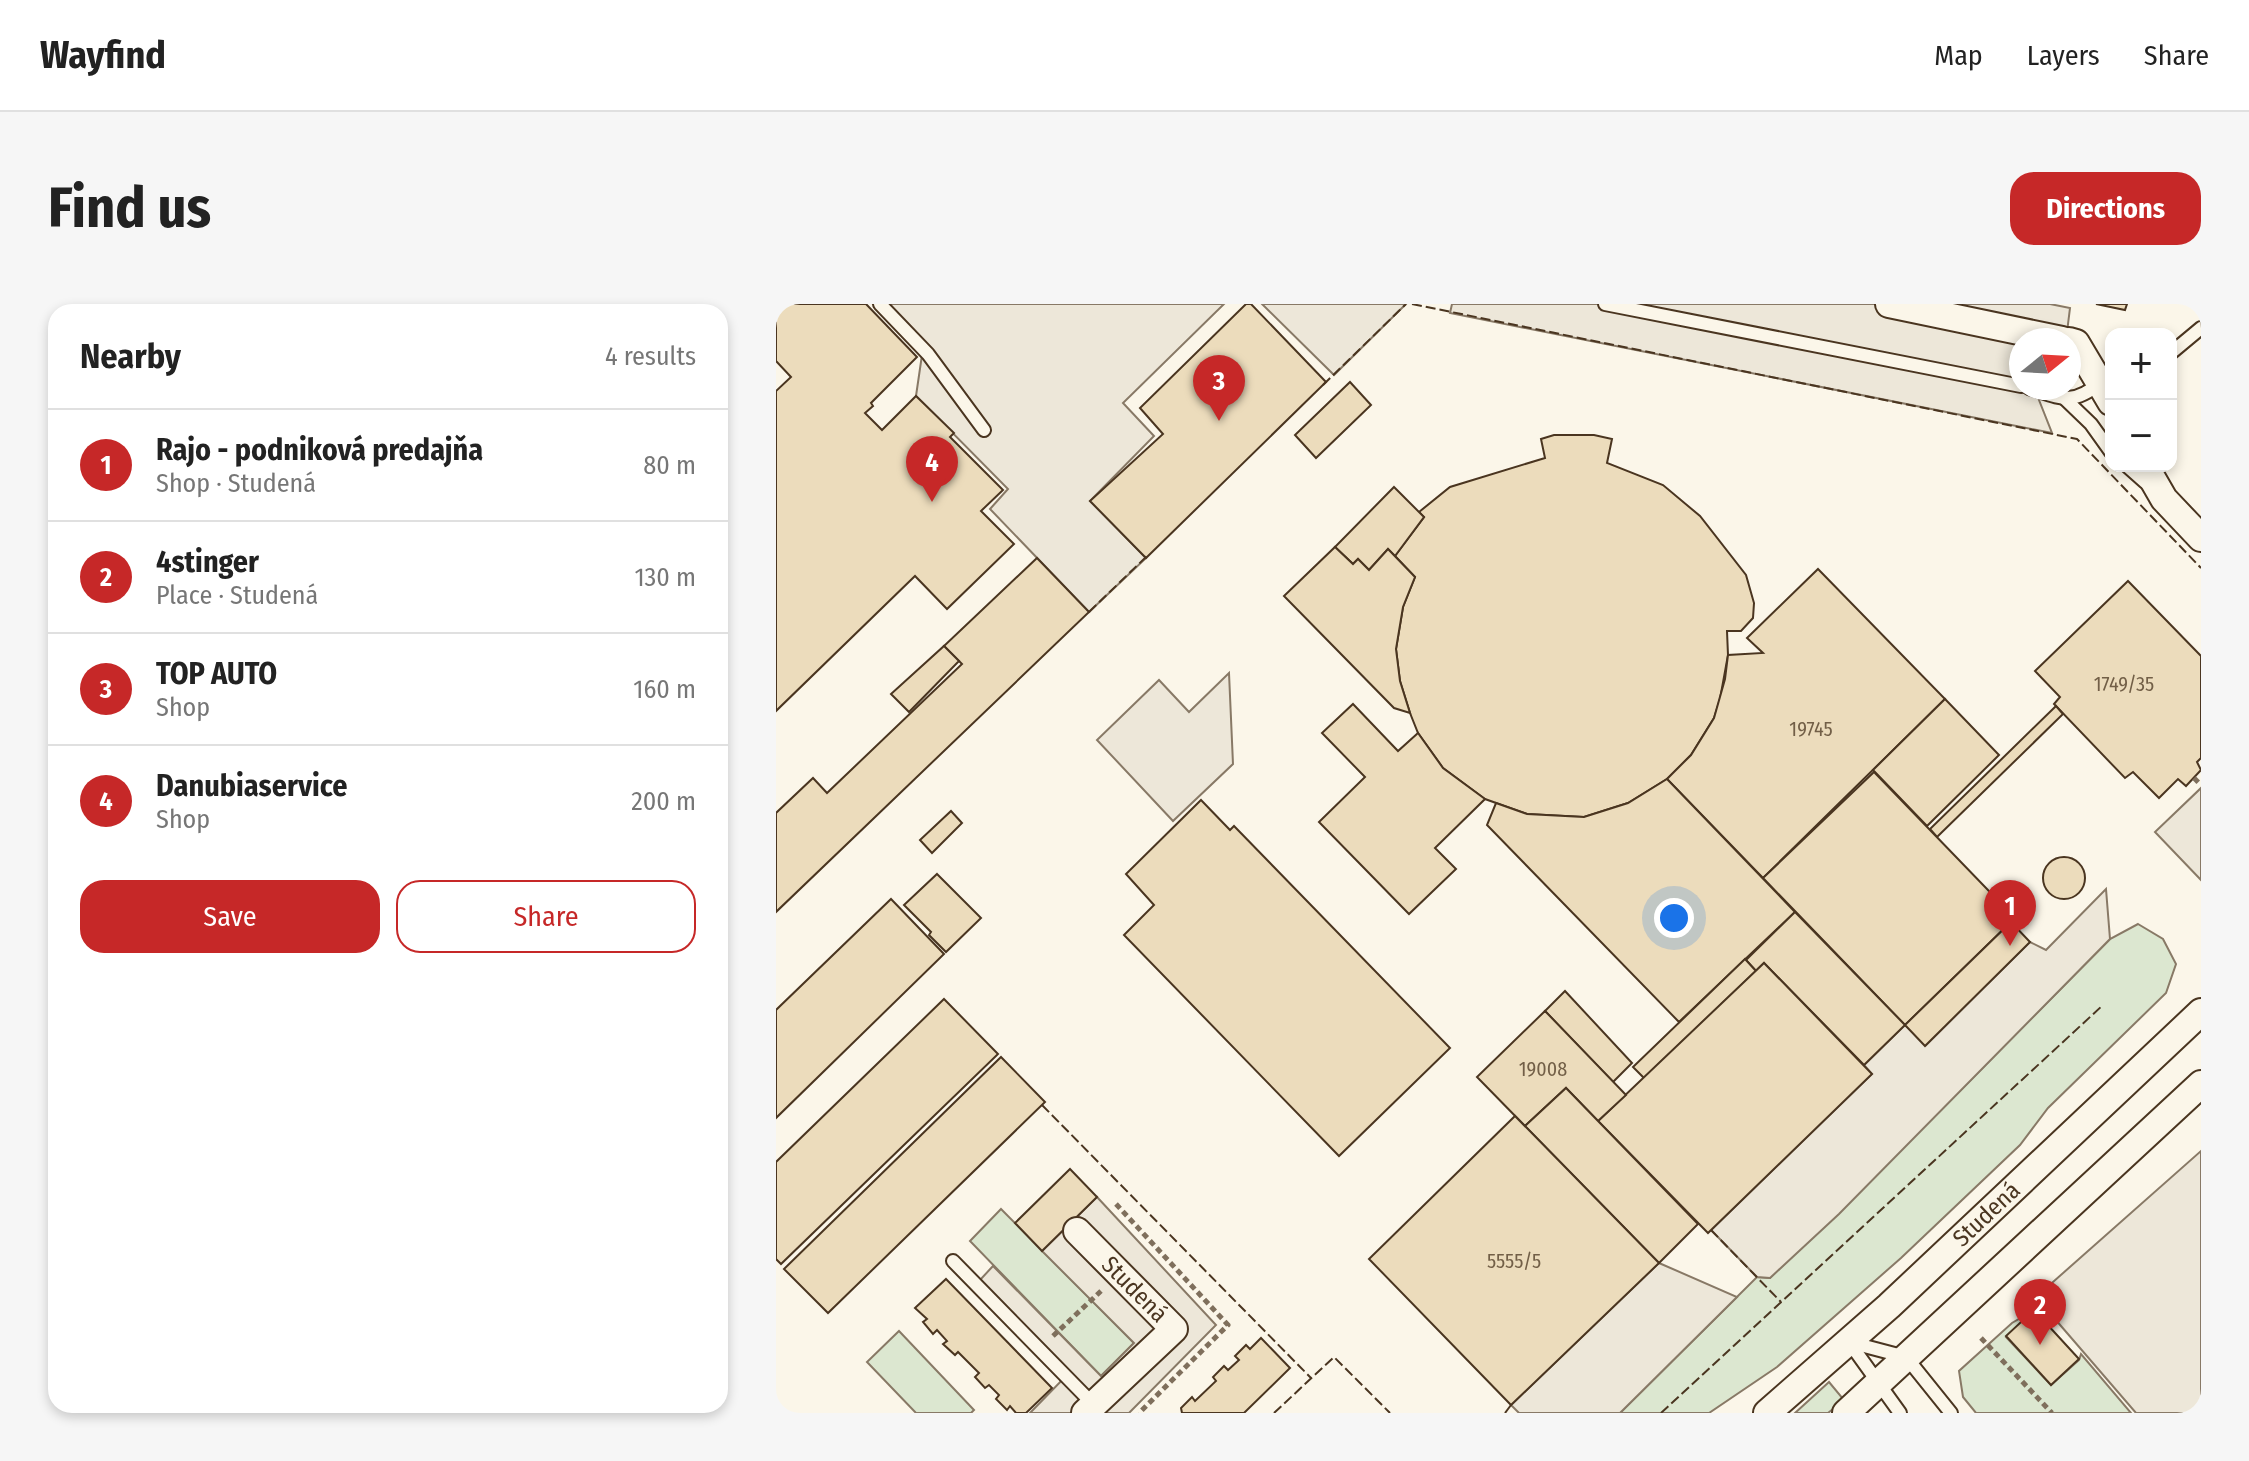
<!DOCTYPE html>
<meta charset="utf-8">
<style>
body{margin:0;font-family:"Fira Sans Condensed",sans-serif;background:#f6f6f6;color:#222}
.controls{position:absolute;right:24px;top:24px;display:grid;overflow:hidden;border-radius:16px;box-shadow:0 4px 12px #0003}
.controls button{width:72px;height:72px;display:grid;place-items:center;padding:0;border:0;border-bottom:2px solid #e0e0e0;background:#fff;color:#222;font:40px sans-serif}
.compass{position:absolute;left:1233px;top:24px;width:72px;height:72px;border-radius:50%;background:#fff;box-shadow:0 4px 12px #0003;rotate:72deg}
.you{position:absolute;left:898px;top:614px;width:28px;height:28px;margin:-20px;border:6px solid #fff;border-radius:50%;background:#1a73e8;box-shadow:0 0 0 12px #1a73e833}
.badge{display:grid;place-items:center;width:52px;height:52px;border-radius:50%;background:#c62828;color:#fff;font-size:26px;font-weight:700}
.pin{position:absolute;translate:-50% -66px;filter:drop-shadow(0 2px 4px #0008)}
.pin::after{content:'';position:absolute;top:42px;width:28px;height:24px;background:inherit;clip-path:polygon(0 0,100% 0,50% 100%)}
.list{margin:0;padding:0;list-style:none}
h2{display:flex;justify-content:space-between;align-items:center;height:104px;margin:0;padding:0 32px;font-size:34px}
h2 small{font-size:26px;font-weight:400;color:#767676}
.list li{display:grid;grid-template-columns:52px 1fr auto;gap:24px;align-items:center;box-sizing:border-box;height:112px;padding:0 32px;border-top:2px solid #e0e0e0}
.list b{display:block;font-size:30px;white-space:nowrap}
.list p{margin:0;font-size:26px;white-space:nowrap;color:#767676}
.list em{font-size:26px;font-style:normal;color:#767676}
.actions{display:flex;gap:16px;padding:24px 32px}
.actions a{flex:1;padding:18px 0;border:2px solid #c62828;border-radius:24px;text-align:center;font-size:28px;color:#c62828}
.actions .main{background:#c62828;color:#fff}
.map{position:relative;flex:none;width:1425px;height:1109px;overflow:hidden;border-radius:24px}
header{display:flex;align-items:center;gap:48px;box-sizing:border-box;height:112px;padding:0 40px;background:#fff;border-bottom:2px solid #e0e0e0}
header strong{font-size:38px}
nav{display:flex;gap:44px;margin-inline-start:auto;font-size:28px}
.intro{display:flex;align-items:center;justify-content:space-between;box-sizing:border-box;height:192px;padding:0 48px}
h1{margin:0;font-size:56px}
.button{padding:20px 36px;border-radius:24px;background:#c62828;color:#fff;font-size:28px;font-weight:700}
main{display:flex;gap:48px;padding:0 48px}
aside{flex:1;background:#fff;border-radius:24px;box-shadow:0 4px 12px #0003}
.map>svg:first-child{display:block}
.green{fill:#dce7d0;stroke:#887966;stroke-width:2}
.parking{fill:#ede7d9;stroke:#887966;stroke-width:2}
.building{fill:#ecdcbc;stroke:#4a3520;stroke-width:2}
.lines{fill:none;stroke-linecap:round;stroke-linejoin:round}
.lane-casing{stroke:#4a3520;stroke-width:16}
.street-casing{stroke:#4a3520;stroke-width:30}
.path{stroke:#7f6f5c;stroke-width:5;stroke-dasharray:6 4;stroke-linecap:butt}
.lane{stroke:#fbf6e9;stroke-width:12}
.street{stroke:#fbf6e9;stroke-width:26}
.fence{stroke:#4a3520;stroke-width:2;stroke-dasharray:10 4;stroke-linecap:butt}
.labels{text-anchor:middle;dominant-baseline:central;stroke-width:6;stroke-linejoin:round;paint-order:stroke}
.number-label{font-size:20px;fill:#725f47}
.street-label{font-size:24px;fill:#4a3520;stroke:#fbf6e9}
</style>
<header>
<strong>Wayfind</strong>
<nav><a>Map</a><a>Layers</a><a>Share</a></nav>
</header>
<div class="intro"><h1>Find us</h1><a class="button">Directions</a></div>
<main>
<aside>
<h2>Nearby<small>4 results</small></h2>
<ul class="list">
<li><span class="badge">1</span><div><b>Rajo - podniková predajňa</b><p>Shop · Studená</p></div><em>80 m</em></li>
<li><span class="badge">2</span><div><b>4stinger</b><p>Place · Studená</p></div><em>130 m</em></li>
<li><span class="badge">3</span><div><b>TOP AUTO</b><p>Shop</p></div><em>160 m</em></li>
<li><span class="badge">4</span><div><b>Danubiaservice</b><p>Shop</p></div><em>200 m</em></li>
</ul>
<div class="actions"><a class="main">Save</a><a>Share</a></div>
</aside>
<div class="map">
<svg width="1425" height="1109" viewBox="0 0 1425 1109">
<rect width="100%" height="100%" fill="#fbf6e9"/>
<g class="green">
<polygon points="1362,620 1387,635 1400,660 1390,689 1272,804 1244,841 1125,954 1001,1063 933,1109 844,1109 981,973 994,974 1166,805 1334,635"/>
<polygon points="225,905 358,1039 325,1072 194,937"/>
<polygon points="1258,1006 1230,1033 1275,1081 1303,1056 1305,1050 1355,1109 1200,1109 1187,1093 1183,1067 1236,1019"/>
<polygon points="123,1027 198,1106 195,1109 140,1109 91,1058"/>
<polygon points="1053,1078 1068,1096 1052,1109 1019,1109"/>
</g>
<g class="parking">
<polygon points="97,0 448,0 347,99 378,132 314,197 370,254 313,308 214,205 232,185 140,92 146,51"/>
<polygon points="486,0 630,0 558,71"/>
<polygon points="676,0 1274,0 1294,4 1290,36 1245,36 1245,84 1275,84 1263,96 1276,129 674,9"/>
<polygon points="453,369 457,460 397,517 321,436 383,376 413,408"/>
<polygon points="1425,484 1425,576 1379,528"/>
<polygon points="1330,585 1334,635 1063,910 994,974 981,973 935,926 1096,770 1088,761 1129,721 1150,741 1254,638 1270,646"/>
<polygon points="1425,847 1425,1106 1422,1109 1360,1109 1260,993"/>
<polygon points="321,893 440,1021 353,1109 254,1109 293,1069 204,976 217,962 325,1072 358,1039 266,947"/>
<polygon points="883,959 961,993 844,1109 743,1109 735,1101"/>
</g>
<g class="building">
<polygon points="0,0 90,0 141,53 95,99 97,102 89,109 106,126 140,92 178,129 174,133 227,186 205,207 238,240 171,305 139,272 0,407 0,87 15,73 0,57"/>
<polygon points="470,0 475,0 550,78 370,254 314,197 387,130 364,104"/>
<polygon points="1320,0 1351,0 1349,6"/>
<polygon points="574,78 595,101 540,154 519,131"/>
<polygon points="778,131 818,131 836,135 831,159 887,181 924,212 970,271 978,299 977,314 965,327 951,327 952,351 944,395 938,414 915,451 891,475 852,499 808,513 751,510 709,495 667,464 642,429 634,409 624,377 620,345 627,303 639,273 619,252 648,213 643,208 674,183 769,154 765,135"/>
<polygon points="618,183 648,213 619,252 612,245 593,266 582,255 577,260 559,243"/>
<polygon points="559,243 577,260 582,255 593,266 612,245 639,273 627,303 620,345 624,377 634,409 618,404 508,292"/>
<polygon points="261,254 313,308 0,608 0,509 37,474 51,489 186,360 168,342"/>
<polygon points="1042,265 1169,395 987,574 891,475 915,451 938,414 949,375 952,351 987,349 971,334"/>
<polygon points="1352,277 1425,352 1425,454 1421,458 1425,466 1410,482 1402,475 1383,494 1357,468 1349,474 1278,400 1284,393 1259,367"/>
<polygon points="168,342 183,357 133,408 115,390"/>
<polygon points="1169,395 1223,451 1151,522 1097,466"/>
<polygon points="577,400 622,447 642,429 667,464 709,495 659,544 680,565 633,610 543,518 589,473 546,429"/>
<polygon points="1280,402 1287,410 1161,533 1154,525"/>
<polygon points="1098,468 1239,614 1129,721 987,574"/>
<polygon points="891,475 1019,608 903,718 711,521 720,499 751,510 808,513 852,499"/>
<polygon points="425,496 454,526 458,522 674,744 563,852 348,631 378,601 350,570"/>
<polygon points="175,507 186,519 156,549 144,536"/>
<circle cx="1288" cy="574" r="21"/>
<polygon points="161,570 205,614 170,648 153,631 155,628 128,601"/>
<polygon points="115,595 168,650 0,814 0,706"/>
<polygon points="1019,608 1129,721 1088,761 988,659 980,667 970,656"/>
<polygon points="1235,618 1254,638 1149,742 1129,721"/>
<polygon points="969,655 980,667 868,774 857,763"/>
<polygon points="988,659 1096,770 932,929 822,817"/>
<polygon points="789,687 856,759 837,778 769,707"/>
<polygon points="168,695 222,750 5,960 0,955 0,858"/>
<polygon points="769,707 850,791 822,817 790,784 749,822 701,773"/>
<polygon points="225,753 269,798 52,1009 8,965"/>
<polygon points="790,784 922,920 883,959 749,822"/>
<polygon points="739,812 883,959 735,1101 593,955"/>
<polygon points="294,865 321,893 266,947 239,919"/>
<polygon points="170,975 276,1084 250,1109 240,1109 234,1102 231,1106 220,1095 223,1091 213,1081 209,1084 199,1073 203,1069 182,1048 179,1051 167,1040 171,1037 161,1026 157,1030 147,1018 151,1015 139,1004"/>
<polygon points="1258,1006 1303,1055 1275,1081 1230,1032"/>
<polygon points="485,1034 514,1064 468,1109 406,1109 405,1104 416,1093 419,1097 440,1077 437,1073 448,1062 452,1066 463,1056 459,1052 470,1041 474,1045"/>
</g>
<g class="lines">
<g class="lane-casing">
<g id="lane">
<polyline points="104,0 152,50 208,126"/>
<polyline points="829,0 1245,82"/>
<polyline points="1395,49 1425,24"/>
<path d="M1253,84C1285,94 1296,102 1324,79"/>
<polyline points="1288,94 1315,120 1335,148"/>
<polyline points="1351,162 1369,178"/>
<polyline points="177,957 318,1101"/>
<polyline points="1073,1038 1130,1053 1175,1109"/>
<polyline points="1073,1038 1124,1109"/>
</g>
</g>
<g class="street-casing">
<g id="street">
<polyline points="1113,0 1286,36"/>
<polyline points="1293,37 1300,39 1335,98"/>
<polyline points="1369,162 1388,195 1425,234"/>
<path id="s1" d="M301,927L398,1025L309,1109"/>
<path id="s2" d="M991,1109L1113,1002L1425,708"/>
<polyline points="1070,1109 1425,780"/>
</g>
</g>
<g class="path">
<polyline points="1418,474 1425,481"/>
<polyline points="340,900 452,1021 363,1109"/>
<polyline points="277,1032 325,987"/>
<polyline points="1205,1034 1276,1109"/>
</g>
<use href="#lane" class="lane"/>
<use href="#street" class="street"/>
<g class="fence">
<polyline points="636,0 1301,135 1425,264"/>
<polyline points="547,81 630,0"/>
<polyline points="313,308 372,251"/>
<polyline points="266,801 535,1074"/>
<polyline points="935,926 1005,998"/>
<polyline points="498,1109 558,1053 614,1109"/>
<polyline points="729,1109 735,1101"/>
<polyline points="885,1109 1327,701"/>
</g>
</g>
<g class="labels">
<g class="number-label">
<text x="1348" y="380">1749/35</text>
<text x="1035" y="425">19745</text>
<text x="767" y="765">19008</text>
<text x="738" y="957">5555/5</text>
</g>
<g class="street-label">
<text stroke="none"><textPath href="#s2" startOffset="296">Studená</textPath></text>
<text stroke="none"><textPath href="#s1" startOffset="82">Studená</textPath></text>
</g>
</g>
</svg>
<div class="controls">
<button>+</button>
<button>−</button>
</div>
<svg class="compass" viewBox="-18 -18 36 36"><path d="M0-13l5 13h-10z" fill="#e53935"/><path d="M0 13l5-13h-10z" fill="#767676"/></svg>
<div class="you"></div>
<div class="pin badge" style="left:1234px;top:642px">1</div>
<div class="pin badge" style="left:1264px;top:1041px">2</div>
<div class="pin badge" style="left:443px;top:117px">3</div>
<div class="pin badge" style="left:156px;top:198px">4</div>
</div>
</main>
